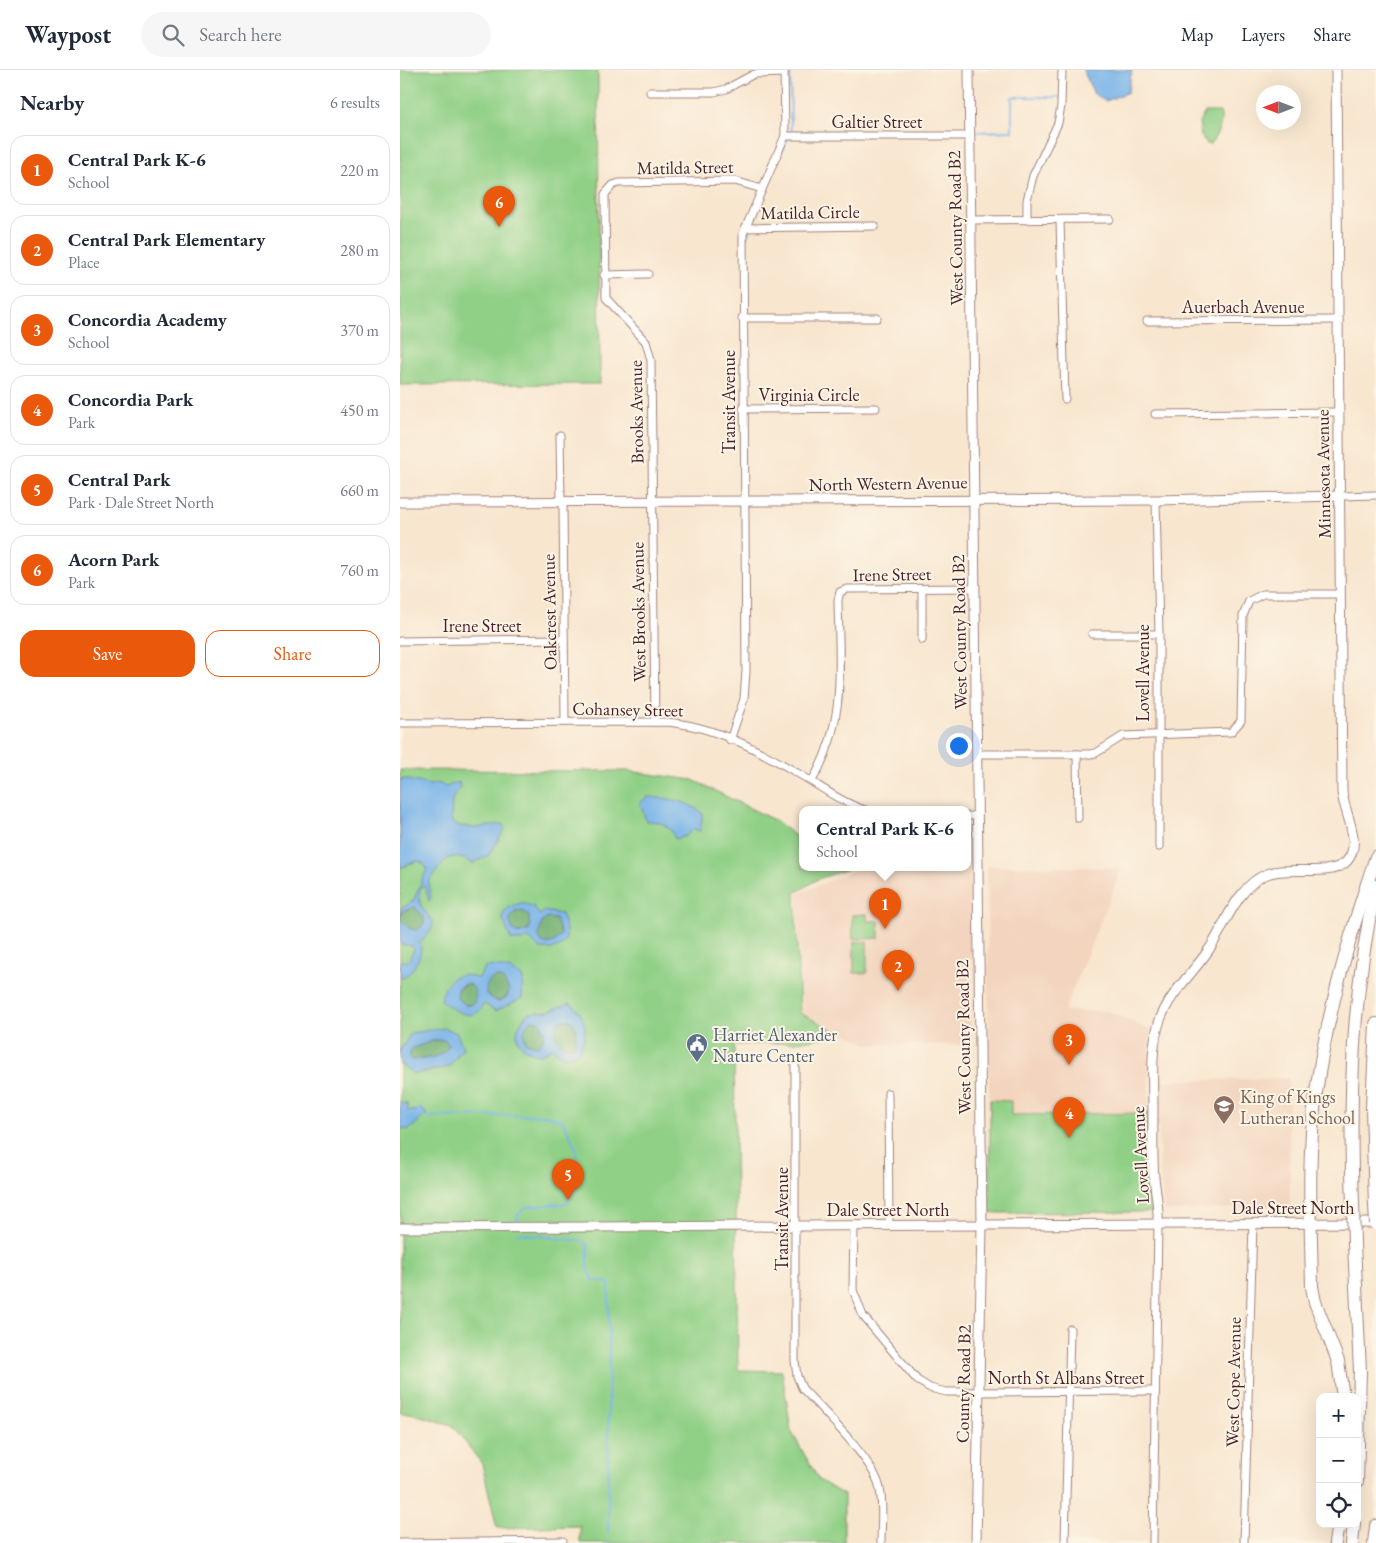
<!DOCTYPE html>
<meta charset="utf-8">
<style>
body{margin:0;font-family:"EB Garamond",serif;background:#f6f6f7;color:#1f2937}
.controls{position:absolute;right:15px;bottom:15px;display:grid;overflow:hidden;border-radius:10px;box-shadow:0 5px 20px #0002}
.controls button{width:45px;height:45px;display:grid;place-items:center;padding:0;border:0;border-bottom:1px solid #e0e1e3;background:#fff;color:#1f2937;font:25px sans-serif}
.compass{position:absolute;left:856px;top:15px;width:45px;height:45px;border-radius:50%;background:#fff;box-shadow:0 5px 20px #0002;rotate:270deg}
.you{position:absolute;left:558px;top:675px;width:18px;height:18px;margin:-12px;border:4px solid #fff;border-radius:50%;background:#1a73e8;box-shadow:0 0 0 8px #1a73e833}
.badge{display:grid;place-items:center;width:32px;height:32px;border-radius:50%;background:#ea580c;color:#fff;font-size:16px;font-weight:700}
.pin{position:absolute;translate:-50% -41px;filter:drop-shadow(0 1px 2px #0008)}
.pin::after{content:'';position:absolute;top:26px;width:18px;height:15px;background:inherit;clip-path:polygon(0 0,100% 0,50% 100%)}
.popup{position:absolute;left:399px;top:736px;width:172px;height:65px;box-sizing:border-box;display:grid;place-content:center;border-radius:10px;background:#fff;filter:drop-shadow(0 1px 4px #0005);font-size:16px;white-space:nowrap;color:#747a83}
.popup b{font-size:19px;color:#1f2937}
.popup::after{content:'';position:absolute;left:50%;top:100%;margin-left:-10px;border:10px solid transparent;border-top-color:#fff}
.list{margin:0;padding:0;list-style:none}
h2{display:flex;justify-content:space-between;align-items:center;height:65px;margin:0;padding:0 20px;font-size:21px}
h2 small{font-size:16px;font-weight:400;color:#747a83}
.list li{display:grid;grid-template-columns:32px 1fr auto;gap:15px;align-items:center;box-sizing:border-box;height:70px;margin:0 10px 10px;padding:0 10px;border:1px solid #e0e1e3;border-radius:15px}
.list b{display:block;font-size:19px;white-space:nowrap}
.list p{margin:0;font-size:16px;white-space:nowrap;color:#747a83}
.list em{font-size:16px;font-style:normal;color:#747a83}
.actions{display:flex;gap:10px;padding:15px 20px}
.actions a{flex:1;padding:11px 0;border:1px solid #ea580c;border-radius:15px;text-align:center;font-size:18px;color:#ea580c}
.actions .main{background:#ea580c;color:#fff}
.icon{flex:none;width:28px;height:28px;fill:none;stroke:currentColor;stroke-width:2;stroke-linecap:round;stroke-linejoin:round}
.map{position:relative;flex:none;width:976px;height:1473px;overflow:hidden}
header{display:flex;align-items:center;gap:30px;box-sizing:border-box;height:70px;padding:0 25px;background:#fff;border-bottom:1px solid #e0e1e3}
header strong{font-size:24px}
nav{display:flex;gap:28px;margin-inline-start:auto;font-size:18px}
.search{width:350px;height:45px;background:#f6f6f7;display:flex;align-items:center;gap:12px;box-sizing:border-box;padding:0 18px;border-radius:28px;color:#747a83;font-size:19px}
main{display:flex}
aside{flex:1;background:#fff}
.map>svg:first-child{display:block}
.built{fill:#f3d4be}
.green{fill:#90d086;stroke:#6d7858}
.forest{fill:#74b273;stroke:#5f684f}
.water{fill:#77b3e9;stroke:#60698a;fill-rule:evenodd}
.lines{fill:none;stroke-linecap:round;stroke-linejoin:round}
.stream{stroke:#77b3e9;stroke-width:2}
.street-casing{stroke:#a1827d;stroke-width:9}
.secondary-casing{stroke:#a1827d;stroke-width:11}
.highway-casing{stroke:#a1827d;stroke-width:14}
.street{stroke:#fff;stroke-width:7}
.secondary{stroke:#fff;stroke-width:9}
.highway{stroke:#fff;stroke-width:12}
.highway-bridge-casing{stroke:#a1827d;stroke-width:14;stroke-linecap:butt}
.highway-bridge{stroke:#fff;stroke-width:12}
.labels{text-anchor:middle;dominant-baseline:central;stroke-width:4;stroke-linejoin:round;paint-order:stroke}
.street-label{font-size:18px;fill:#4a1f2b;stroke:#fcf5e5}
.service-label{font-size:18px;fill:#4e5e75;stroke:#fcf5e5;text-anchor:start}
.education-label{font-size:18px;fill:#785e54;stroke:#fcf5e5;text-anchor:start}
</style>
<header>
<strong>Waypost</strong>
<div class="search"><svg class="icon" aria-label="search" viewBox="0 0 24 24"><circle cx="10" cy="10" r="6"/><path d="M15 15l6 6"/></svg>Search here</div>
<nav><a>Map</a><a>Layers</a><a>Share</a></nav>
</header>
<main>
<aside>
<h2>Nearby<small>6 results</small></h2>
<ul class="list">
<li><span class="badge">1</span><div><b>Central Park K-6</b><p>School</p></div><em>220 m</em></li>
<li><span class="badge">2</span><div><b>Central Park Elementary</b><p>Place</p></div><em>280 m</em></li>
<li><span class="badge">3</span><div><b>Concordia Academy</b><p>School</p></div><em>370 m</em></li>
<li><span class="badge">4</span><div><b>Concordia Park</b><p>Park</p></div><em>450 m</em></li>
<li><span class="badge">5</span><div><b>Central Park</b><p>Park · Dale Street North</p></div><em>660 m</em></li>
<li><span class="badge">6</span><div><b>Acorn Park</b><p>Park</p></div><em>760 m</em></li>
</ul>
<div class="actions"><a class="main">Save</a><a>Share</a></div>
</aside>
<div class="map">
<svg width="976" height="1473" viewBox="0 0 976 1473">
<rect width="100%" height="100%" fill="#fcf5e5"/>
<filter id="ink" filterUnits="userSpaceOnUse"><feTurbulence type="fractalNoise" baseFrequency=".02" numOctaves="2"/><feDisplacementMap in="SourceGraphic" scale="10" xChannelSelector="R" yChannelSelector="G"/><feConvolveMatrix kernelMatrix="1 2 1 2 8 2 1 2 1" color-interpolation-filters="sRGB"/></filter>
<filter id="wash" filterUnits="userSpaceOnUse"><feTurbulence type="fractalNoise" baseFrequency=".0096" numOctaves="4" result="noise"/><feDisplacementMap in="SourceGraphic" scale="20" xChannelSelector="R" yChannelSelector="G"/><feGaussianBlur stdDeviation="1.12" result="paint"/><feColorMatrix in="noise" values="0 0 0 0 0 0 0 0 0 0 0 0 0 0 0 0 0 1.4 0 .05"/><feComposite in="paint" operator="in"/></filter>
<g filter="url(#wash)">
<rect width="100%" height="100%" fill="#f8e6cf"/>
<g class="built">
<polygon points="568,792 570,792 571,975 468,974 402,943 397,824 460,798 568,798"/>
<polygon points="587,796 722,798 664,941 707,941 750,960 748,1091 753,1142 590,1143"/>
<polygon points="888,1008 890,1136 764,1141 760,1099 758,1011"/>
</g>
<g class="green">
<polygon points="0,0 198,0 200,314 0,315"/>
<path d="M805,42H820C824,54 817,63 811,74H807L801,66L799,53Z"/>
<polygon points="0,700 228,701 293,710 374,750 402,771 402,798 451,798 418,809 395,823 400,943 438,962 437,965 396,972 334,975 338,1300 382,1301 391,1361 419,1410 444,1425 444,1473 180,1473 180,1456 97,1458 82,1394 52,1355 10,1343 0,1343"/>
<polygon points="467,844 467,851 479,851 479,868 453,869 452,845"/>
<rect x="454" y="872" width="13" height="31"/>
<polygon points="590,1030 611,1031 611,1045 748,1043 748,1103 753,1142 590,1143"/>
</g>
<g class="forest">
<polygon points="15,837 24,847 24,854 17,860 10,859 1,850 2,841"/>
<circle cx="120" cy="852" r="11"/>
<path d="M148,848L156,849L161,864C156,872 152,875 142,872L139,866L142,852Z"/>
<circle cx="97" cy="919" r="12"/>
<circle cx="67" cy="925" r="10"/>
<path d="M132,950L140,952C145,962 146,968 138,976L126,973C123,964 123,956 132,950Z"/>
<path d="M163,950H170C179,959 177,965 173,976H163L155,964L157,953Z"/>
<path d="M35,970H45L50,976C41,989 26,988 11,990L9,985L13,978Z"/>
</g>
<g class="water">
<polygon points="683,0 732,0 728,22 706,31 694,24"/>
<path d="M5,709L30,715L39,713L45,717L59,712L60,718L52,729L51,750L55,755L75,758L102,754L105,759L88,786L73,793C43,779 46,792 29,811L31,828L29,831L25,816L21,817C15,833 24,839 33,852L32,859L20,873C24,885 12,904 1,909L0,891H8L14,880L12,876L0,874V839L13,831L27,799L23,793L17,791L0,798V710ZM15,837L24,847V854L17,860L10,859L1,850L2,841Z"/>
<path d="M247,727C267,728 288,730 303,744L300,761L293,759L286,766L275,769C271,756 260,750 246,751L240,733Z"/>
<path d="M121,833L133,836L139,845L144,841L161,844C171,867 168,882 140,879L129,868L121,871L111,870L102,847L107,838ZM123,841L129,846L130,860L118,864L113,860L109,850L115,842ZM148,848L156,849L161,864C156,872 151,875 142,872L139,866L142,852Z"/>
<path d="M93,896L109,899L123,907L122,928L96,941L84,934C82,935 82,938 80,940C70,952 48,937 41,930C43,919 49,905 63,905C69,905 73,908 79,908L84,898ZM96,907L103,909L109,920L107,927L98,932L86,924C86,916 87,910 96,907ZM63,914H70C76,920 77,926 73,934L67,936L57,928L58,919Z"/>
<path d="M170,933C202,953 177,1008 153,978L139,985C113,977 111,962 128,943L149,941ZM132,950L140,952C145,962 146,968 138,976L126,973C123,964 123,956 132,950ZM163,950H170C179,959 177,965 173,976H163L155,964L157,953Z"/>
<path d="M45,958L57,963L63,978L49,997L14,1004L0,994V981L11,963ZM35,970H45L49,975C42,989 25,989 11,990L9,985L13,978Z"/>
<polygon points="0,1033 7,1033 8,1041 16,1041 19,1037 27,1044 9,1060 0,1058"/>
</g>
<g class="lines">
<g class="stream">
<polyline points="390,0 391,63"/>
<polyline points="391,62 566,62"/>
<polyline points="573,62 612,61 612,27 660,27"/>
<polyline points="382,81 389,67"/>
<polyline points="351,155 356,143"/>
<polyline points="346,169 350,159"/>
<polyline points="234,649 250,648 253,646"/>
<polyline points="21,1047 146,1045 163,1051 176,1078 178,1112 167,1133 126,1137 117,1146 117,1152"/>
<polyline points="117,1163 181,1171"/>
<polyline points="184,1172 188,1175 188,1198 193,1210 209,1213 208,1463"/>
<polyline points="208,1473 208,1472"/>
</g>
</g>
</g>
<g filter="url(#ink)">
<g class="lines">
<g class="street-casing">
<g id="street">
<polyline points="250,22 314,22 326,19 354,4 384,3"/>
<polyline points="385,66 570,66"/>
<polyline points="571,150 710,149"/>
<polyline points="627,150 627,130 633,106 658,53 661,36 662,0"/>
<polyline points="660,150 665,329"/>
<polyline points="345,158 475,156"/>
<polyline points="204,205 248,204"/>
<polyline points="342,248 477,248"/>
<polyline points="747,251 939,250"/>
<polyline points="343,339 476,338"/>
<polyline points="755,344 939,342"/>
<polyline points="160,365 161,432"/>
<polyline points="940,426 976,425"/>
<polyline points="756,430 759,564 759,777"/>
<polyline points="163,432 165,652"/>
<polyline points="522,519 522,570"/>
<polyline points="692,564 759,564"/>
<polyline points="0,571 164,569"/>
<polyline points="255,652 251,290 246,272 206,228 205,124 213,115 219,113 335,111 362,119"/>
<path d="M0,653L263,652C312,654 363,682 404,707C424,719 443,733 465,740"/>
<polyline points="330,670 344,629 346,601 343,164 385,66 384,0"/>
<polyline points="577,684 690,684 696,683 723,666 831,662 841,651 843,546 849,531 863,524 941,524"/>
<polyline points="677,684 678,748"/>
<path d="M412,711C447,653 439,595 438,530L440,522L447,519L575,518"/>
<polyline points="568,746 577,746"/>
<path d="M395,992V1291L397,1306L402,1318C422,1340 472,1389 479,1415C484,1433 481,1454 481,1473"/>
<polyline points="488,1023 489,1155"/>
<polyline points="454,1155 453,1220 463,1246 517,1310 530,1318 546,1322 755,1321"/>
<polyline points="0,1473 163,1471"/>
<polyline points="665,1473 670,1259"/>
<polyline points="753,1473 758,1154"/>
<polyline points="844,1473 853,1153"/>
</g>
</g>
<g class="secondary-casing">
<g id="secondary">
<polyline points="569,0 582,1155 576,1473"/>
<polyline points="0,432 756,430 940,426"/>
<path d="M758,1154C759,1138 756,1124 754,1108C752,1086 753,1063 753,1040C753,1010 750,978 760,950C770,923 792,904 808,881C821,863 828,840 843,823C849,815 857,808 867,804C889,795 932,808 947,791C963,773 944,743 942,722L936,0"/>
<polyline points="0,1158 976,1153"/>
</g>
</g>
<g class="highway-casing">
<g id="highway">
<path d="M953,1134C949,1026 952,922 976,816"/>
<polyline points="975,1135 972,1038 976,954"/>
<polyline points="954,1174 960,1301 957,1412"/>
<path d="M943,1327L938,1291L915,1232L912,1217C911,1153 907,1086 916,1023C927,943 950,863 976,787"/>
<polyline points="935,1473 938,1454"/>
<polyline points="952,1473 954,1454"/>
<polyline points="974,1473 976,1456"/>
</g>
</g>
<use href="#street" class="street"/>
<use href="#secondary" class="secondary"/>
<use href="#highway" class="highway"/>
<g class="highway-bridge-casing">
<g id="highway-bridge">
<polyline points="953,1134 954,1174"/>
<polyline points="975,1135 976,1154"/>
</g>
</g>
<use href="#highway-bridge" class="highway-bridge"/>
</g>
</g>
<defs>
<g id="civic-pin" transform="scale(1.125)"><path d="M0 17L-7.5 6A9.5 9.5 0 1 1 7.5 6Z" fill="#5c6f8a" stroke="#fcf5e5"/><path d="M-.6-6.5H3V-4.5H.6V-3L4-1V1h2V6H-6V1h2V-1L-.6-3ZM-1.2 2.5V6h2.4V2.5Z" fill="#fff"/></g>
<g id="school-pin" transform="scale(1.125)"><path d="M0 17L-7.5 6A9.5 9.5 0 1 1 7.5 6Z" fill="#8d6e63" stroke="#fcf5e5"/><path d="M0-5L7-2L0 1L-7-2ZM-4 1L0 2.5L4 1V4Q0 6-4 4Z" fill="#fff"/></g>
</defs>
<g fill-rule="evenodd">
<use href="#civic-pin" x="297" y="974"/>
<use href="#school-pin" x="824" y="1036"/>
</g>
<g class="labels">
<g class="street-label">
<text x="477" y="51">Galtier Street</text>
<text transform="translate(285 97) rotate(-1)">Matilda Street</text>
<text transform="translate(410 142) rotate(-1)">Matilda Circle</text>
<text transform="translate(555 158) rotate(-91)">West County Road B2</text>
<text x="843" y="236">Auerbach Avenue</text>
<text x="409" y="324">Virginia Circle</text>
<text transform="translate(328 332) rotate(-90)">Transit Avenue</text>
<text transform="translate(236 342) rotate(-91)">Brooks Avenue</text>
<text transform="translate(923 404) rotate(-91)">Minnesota Avenue</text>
<text transform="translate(488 413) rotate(-1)">North Western Avenue</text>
<text transform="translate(492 504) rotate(-1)">Irene Street</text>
<text transform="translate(149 542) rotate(-91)">Oakcrest Avenue</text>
<text transform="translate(238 542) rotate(-91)">West Brooks Avenue</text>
<text x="82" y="555">Irene Street</text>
<text transform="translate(559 562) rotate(-91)">West County Road B2</text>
<text transform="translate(742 603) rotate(-90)">Lovell Avenue</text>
<text transform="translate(228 639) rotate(1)">Cohansey Street</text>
<text transform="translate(563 967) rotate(-91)">West County Road B2</text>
<text transform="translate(740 1085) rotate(-93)">Lovell Avenue</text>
<text x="893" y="1137">Dale Street North</text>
<text x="488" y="1139">Dale Street North</text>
<text transform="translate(381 1149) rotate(-90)">Transit Avenue</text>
<text x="666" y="1307">North St Albans Street</text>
<text transform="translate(833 1312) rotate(-89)">West Cope Avenue</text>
<text transform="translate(563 1314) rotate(-89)">County Road B2</text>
</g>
<g class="service-label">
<text x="313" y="964">Harriet Alexander<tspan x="313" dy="21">Nature Center</tspan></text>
</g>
<g class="education-label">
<text x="840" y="1026">King of Kings<tspan x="840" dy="21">Lutheran School</tspan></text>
</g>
</g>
</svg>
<div class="controls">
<button>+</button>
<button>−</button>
<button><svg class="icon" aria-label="locate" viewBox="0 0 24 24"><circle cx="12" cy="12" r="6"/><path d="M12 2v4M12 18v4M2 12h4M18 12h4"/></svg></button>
</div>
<svg class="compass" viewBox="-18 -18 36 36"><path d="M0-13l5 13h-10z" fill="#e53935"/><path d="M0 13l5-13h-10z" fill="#747a83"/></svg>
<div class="you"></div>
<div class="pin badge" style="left:485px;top:859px">1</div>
<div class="popup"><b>Central Park K-6</b>School</div>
<div class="pin badge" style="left:498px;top:921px">2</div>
<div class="pin badge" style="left:669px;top:995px">3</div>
<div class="pin badge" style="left:669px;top:1068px">4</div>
<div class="pin badge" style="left:168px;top:1130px">5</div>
<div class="pin badge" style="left:99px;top:157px">6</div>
</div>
</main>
